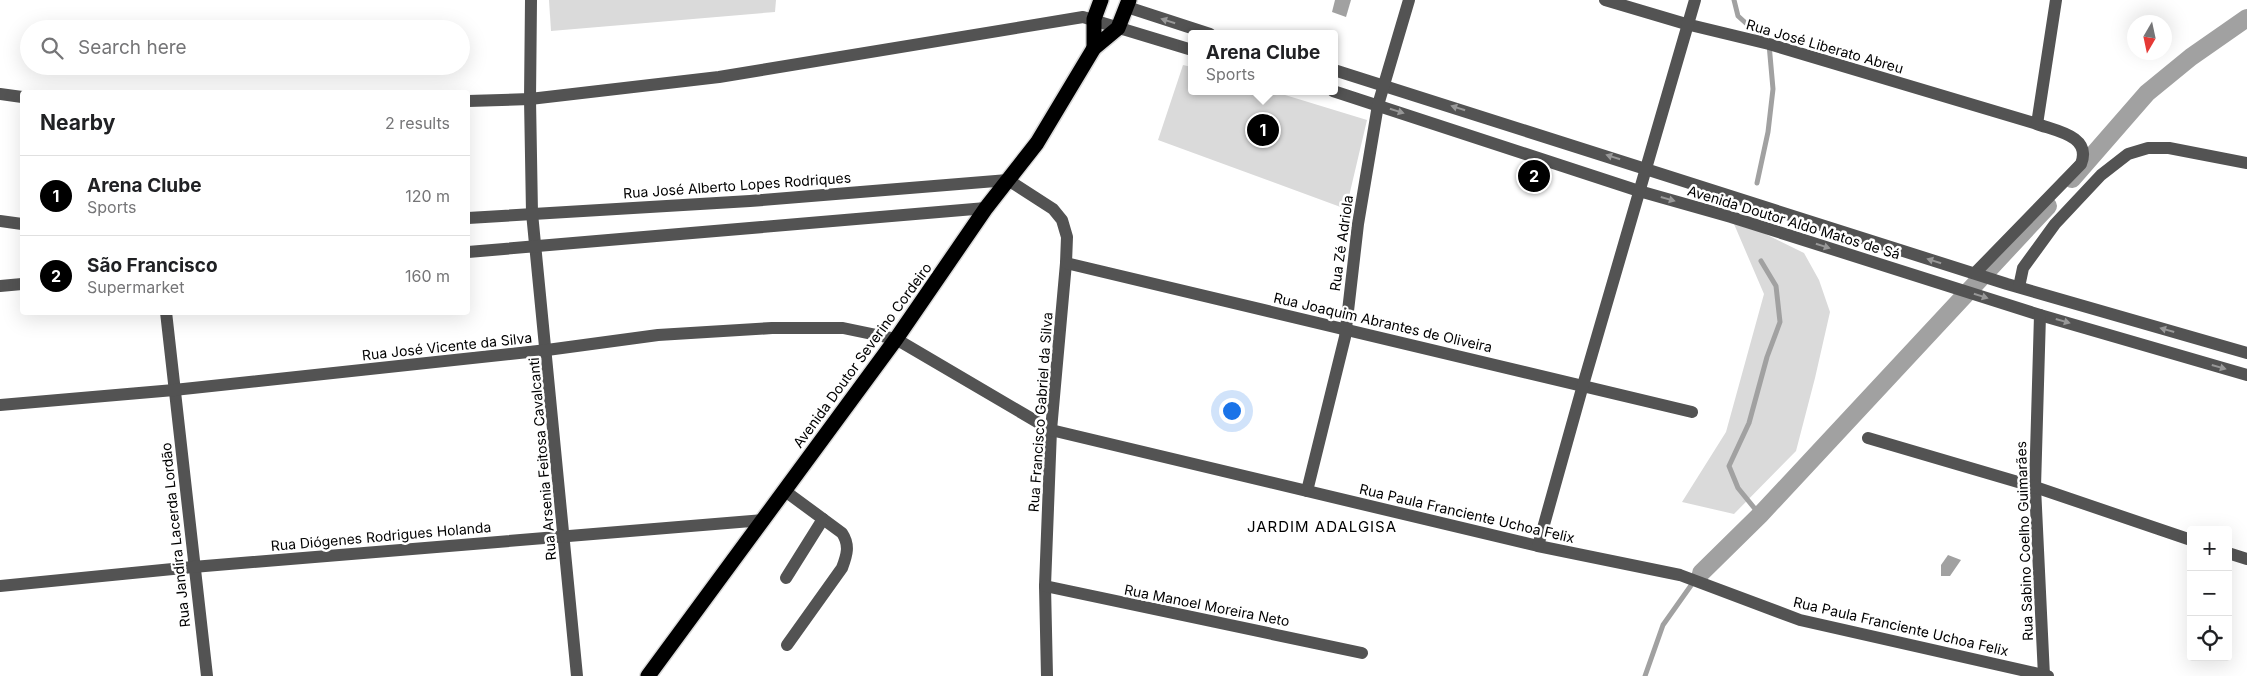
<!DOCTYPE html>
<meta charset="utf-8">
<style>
body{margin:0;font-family:Inter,sans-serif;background:#f6f6f6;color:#202124}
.controls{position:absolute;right:15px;bottom:15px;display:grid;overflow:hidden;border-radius:5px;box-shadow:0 5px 20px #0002}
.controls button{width:45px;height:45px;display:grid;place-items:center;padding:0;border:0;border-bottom:1px solid #e0e0e0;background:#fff;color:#202124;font:25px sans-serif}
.compass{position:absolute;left:2127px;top:15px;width:45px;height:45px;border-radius:50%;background:#fff;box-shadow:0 5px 20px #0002;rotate:189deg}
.you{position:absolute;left:1231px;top:410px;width:18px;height:18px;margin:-12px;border:4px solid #fff;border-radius:50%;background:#1a73e8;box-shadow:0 0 0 8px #1a73e833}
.badge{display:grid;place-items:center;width:32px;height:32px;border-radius:50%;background:#000;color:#fff;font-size:16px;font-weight:700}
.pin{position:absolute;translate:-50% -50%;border:2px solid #fff;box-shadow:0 1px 5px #0006}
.popup{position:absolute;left:1188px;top:30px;width:150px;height:65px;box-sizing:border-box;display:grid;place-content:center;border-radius:5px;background:#fff;filter:drop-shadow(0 1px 4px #0005);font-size:16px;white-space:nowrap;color:#757577}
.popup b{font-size:19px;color:#202124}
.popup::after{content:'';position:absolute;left:50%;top:100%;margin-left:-10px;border:10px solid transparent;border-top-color:#fff}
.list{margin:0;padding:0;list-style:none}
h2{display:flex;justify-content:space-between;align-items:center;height:65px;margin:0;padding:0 20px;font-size:21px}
h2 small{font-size:16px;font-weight:400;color:#757577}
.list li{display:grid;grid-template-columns:32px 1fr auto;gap:15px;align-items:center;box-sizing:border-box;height:80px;padding:0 20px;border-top:1px solid #e0e0e0}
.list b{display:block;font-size:19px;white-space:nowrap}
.list p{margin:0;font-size:16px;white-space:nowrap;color:#757577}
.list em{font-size:16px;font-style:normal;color:#757577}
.icon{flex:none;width:28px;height:28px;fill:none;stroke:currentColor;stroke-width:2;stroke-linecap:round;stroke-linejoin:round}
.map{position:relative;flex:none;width:2247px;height:676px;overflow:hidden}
.search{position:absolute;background:#fff;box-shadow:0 5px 20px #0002;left:20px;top:20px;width:450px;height:55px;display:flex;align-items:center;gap:12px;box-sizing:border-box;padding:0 18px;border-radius:28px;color:#757577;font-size:19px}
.panel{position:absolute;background:#fff;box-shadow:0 5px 20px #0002;left:20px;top:90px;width:450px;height:225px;border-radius:5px}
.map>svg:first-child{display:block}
.green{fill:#dadada}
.water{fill:#a1a1a1}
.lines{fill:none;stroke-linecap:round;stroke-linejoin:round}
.stream{stroke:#a1a1a1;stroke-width:5}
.canal{stroke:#a1a1a1;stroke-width:18}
.highway-casing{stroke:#dbdbdb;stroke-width:18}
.minor{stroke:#535353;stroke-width:12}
.highway{stroke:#000;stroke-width:15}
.oneway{fill:#989898}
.labels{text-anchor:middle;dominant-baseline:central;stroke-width:5;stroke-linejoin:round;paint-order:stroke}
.street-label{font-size:14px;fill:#000;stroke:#fff}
.neighbourhood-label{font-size:15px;letter-spacing:1px;fill:#000;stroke:#fff}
</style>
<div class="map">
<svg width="2247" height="676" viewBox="0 0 2247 676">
<rect width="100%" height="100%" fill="#fff"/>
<g class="green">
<polygon points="549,0 776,0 775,12 551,31"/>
<polygon points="1183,65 1192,67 1192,91 1272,91 1367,120 1346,209 1158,140"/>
<polygon points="1731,217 1804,253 1819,280 1830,312 1815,378 1796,451 1734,514 1682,502 1726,432 1764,294"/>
</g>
<g class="water">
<polygon points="1335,0 1351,0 1346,17 1332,12"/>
<polygon points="1948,555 1961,560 1950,576 1941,576 1941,565"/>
</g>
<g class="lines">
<g class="stream">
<polyline points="1734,0 1738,16 1769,44 1773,89 1768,132 1757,183"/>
<polyline points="1760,515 1738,488 1729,466 1749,423 1767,357 1780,322 1776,286 1761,261"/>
<polyline points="1645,676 1663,625 1692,584"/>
</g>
<g class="canal">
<polyline points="2072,179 2147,93 2191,57 2247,18"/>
<polyline points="1701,573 1760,515 2048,206"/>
</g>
<g class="highway-casing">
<g id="highway">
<polyline points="1094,48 1094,19 1101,0"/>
<polyline points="648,676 896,339 986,208 1037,143 1094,48 1118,28 1129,0"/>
</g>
</g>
<g class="minor">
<polyline points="531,0 530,99 532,213 577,676"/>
<path d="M1605,0L1686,24L1769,44L2037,124C2056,131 2092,136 2081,164L1975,273"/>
<polyline points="1127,7 1210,34"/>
<polyline points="1334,70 2007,284 2247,353"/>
<polyline points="1333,91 1639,191 1731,217 2040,315 2247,375"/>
<polyline points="0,94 22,97"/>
<polyline points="468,101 530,99 719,77 1083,17 1192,50"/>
<polyline points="2037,124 2056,0"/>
<polyline points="468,218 750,201 1008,180 1053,209 1062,220 1067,237 1066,263 1051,430 1045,586 1047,676"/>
<polyline points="0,221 22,224"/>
<polyline points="468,252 986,208"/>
<polyline points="1066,263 1692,412"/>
<polyline points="0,286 22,284"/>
<polyline points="2019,287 2023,268 2055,224 2101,175 2128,154 2148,148 2169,148 2247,163"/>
<polyline points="166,312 207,676"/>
<polyline points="2040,315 2035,487 2044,676"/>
<polyline points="0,405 174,390 547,350 658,335 772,328 843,328 896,339 1051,430 1538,546 1680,575 1800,620 2048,676"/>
<polyline points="1868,438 2035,487 2191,540"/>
<path d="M785,491L842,533C850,545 847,555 842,568L787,645"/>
<polyline points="1307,491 1345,337 1358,224 1378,105 1409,0"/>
<polyline points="1538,546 1583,385 1695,0"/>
<polyline points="2228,553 2247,559"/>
<polyline points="786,578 823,519"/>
<polyline points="0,586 193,567 764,520"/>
<polyline points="1045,586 1362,653"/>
</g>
<use href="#highway" class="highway"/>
</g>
<defs><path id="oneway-solid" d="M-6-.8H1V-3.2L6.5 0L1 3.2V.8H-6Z" transform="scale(1.25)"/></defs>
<g class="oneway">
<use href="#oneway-solid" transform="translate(1168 21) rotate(-163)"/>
<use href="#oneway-solid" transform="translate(1458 108) rotate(-162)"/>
<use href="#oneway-solid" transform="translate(1397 111) rotate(18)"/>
<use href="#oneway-solid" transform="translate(1613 157) rotate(-162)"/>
<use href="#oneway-solid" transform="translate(1668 199) rotate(16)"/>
<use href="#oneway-solid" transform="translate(1823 246) rotate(18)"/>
<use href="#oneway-solid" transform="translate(1934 261) rotate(-162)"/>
<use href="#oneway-solid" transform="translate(1981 296) rotate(18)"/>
<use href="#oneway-solid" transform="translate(2063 321) rotate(16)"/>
<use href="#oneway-solid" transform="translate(2167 330) rotate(-164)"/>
<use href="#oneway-solid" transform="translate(2219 367) rotate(16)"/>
</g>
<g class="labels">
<g class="street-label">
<text transform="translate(1825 46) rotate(16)">Rua José Liberato Abreu</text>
<text transform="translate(737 185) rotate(-4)">Rua José Alberto Lopes Rodriques</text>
<text transform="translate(1794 222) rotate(17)">Avenida Doutor Aldo Matos de Sá</text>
<text transform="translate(1341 243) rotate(-82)">Rua Zé Adriola</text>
<text transform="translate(1383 322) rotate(13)">Rua Joaquim Abrantes de Oliveira</text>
<text transform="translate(447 346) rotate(-6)">Rua José Vicente da Silva</text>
<text transform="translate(862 355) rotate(-54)">Avenida Doutor Severino Cordeiro</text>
<text transform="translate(1040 412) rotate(-86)">Rua Francisco Gabriel da Silva</text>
<text transform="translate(542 459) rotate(-95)">Rua Arsenia Feitosa Cavalcanti</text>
<text transform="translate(1467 513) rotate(13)">Rua Paula Franciente Uchoa Felix</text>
<text transform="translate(175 535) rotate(-96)">Rua Jandira Lacerda Lordão</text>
<text transform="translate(381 536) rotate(-5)">Rua Diógenes Rodrigues Holanda</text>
<text transform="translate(2024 541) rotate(-92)">Rua Sabino Coelho Guimarães</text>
<text transform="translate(1207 605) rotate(11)">Rua Manoel Moreira Neto</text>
<text transform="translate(1901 626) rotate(13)">Rua Paula Franciente Uchoa Felix</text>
</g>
<g class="neighbourhood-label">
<text x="1322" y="526">JARDIM ADALGISA</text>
</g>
</g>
</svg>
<div class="controls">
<button>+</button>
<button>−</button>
<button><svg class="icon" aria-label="locate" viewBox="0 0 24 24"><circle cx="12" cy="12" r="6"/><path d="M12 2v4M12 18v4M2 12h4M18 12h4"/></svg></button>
</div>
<svg class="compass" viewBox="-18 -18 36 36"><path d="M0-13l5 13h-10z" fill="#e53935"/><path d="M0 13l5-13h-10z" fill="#757577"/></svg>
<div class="you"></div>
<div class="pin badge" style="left:1263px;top:130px">1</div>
<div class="popup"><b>Arena Clube</b>Sports</div>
<div class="pin badge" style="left:1534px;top:176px">2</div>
<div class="search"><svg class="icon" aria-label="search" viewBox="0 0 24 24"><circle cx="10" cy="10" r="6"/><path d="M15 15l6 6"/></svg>Search here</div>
<section class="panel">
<h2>Nearby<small>2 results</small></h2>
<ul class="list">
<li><span class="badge">1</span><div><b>Arena Clube</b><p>Sports</p></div><em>120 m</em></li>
<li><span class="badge">2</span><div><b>São Francisco</b><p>Supermarket</p></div><em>160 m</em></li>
</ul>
</section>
</div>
